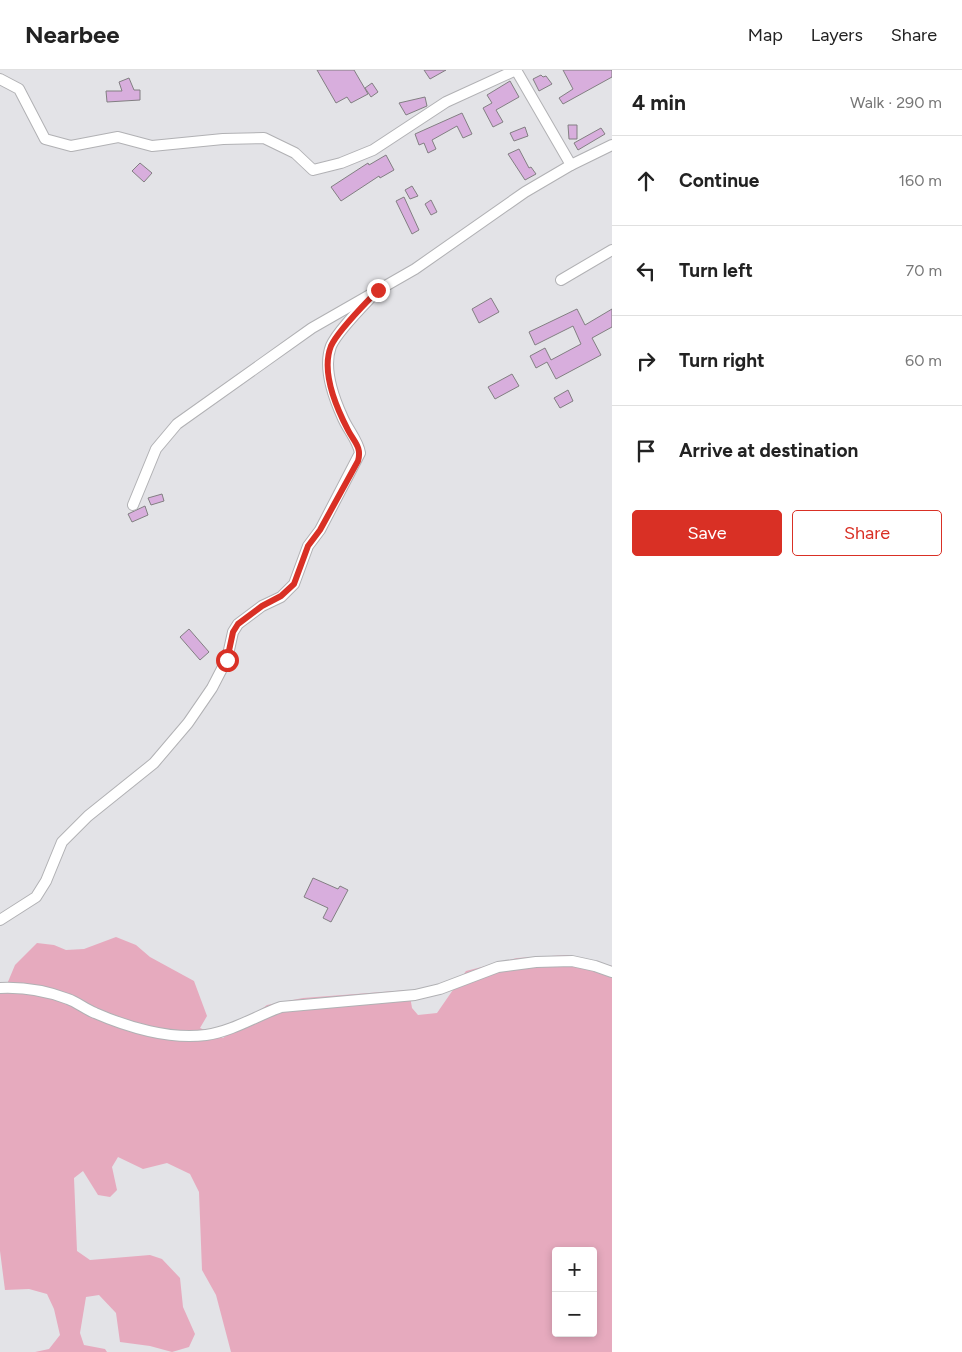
<!DOCTYPE html>
<meta charset="utf-8">
<style>
body{margin:0;font-family:Figtree,sans-serif;background:#f2f2f2;color:#222}
.controls{position:absolute;right:15px;bottom:15px;display:grid;overflow:hidden;border-radius:5px;box-shadow:0 2px 8px #0003}
.controls button{width:45px;height:45px;display:grid;place-items:center;padding:0;border:0;border-bottom:1px solid #e0e0e0;background:#fff;color:#222;font:25px sans-serif}
.stop{position:absolute;width:15px;height:15px;margin:-11px;border:4px solid #d93025;border-radius:50%;background:#fff}
.stop.end{background:#d93025;border-color:#fff;box-shadow:0 1px 5px #0008}
.list{margin:0;padding:0;list-style:none}
h2{display:flex;justify-content:space-between;align-items:center;height:65px;margin:0;padding:0 20px;font-size:21px}
h2 small{font-size:16px;font-weight:400;color:#767676}
.list li{display:grid;grid-template-columns:32px 1fr auto;gap:15px;align-items:center;box-sizing:border-box;height:90px;padding:0 20px;border-top:1px solid #e0e0e0}
.list b{display:block;font-size:19px;white-space:nowrap}
.list em{font-size:16px;font-style:normal;color:#767676}
.actions{display:flex;gap:10px;padding:15px 20px}
.actions a{flex:1;padding:11px 0;border:1px solid #d93025;border-radius:5px;text-align:center;font-size:18px;color:#d93025}
.actions .main{background:#d93025;color:#fff}
.icon{flex:none;width:28px;height:28px;fill:none;stroke:currentColor;stroke-width:2;stroke-linecap:round;stroke-linejoin:round}
.map{position:relative;flex:none;width:612px;height:1282px;overflow:hidden}
header{display:flex;align-items:center;gap:30px;box-sizing:border-box;height:70px;padding:0 25px;background:#fff;border-bottom:1px solid #e0e0e0}
header strong{font-size:24px}
nav{display:flex;gap:28px;margin-inline-start:auto;font-size:18px}
main{display:flex}
aside{flex:1;background:#fff}
.map>svg:first-child{display:block}
.green{fill:#e6aabe;fill-rule:evenodd}
.building{fill:#d8aedd;stroke:#827f82}
.lines{fill:none;stroke-linecap:round;stroke-linejoin:round}
.minor-casing{stroke:#b1b1b4;stroke-width:12}
.minor{stroke:#fff;stroke-width:10}
.route{stroke:#d93025;stroke-width:6}
</style>
<header>
<strong>Nearbee</strong>
<nav><a>Map</a><a>Layers</a><a>Share</a></nav>
</header>
<main>
<div class="map">
<svg width="612" height="1282" viewBox="0 0 612 1282">
<rect width="100%" height="100%" fill="#e3e3e7"/>
<path class="green" d="M116,867L136,875L150,887L194,911L207,946L200,958L223,968L267,935L303,928L409,920L412,938L418,945L437,943L466,901L517,888L568,885L612,896V1282H231L216,1225L202,1200L199,1122L190,1104L167,1093L143,1099L118,1087L112,1097L117,1120L110,1127L98,1125L83,1101L74,1108L77,1181L90,1190L150,1185L162,1189L180,1208L183,1237L195,1264L189,1277L172,1282L150,1276L120,1272L116,1243L99,1225L86,1227L80,1263L84,1275L105,1279L107,1282H35L49,1279L60,1265L54,1239L47,1224L29,1219L5,1220L0,1181V921L5,919L15,895L37,873L54,875L66,880L84,879ZM556,1181H593V1263H556Z"/>
<g class="building">
<polygon points="317,0 354,0 368,24 351,33 347,27 336,33"/>
<polygon points="424,0 446,0 430,9"/>
<polygon points="563,0 612,0 612,7 563,34 559,28 573,19"/>
<polygon points="541,5 543,7 546,6 552,14 539,21 533,9"/>
<polygon points="129,8 134,20 140,20 140,30 107,32 106,21 122,21 119,12"/>
<polygon points="510,11 519,27 496,40 503,52 493,57 483,38 492,33 487,25"/>
<polygon points="372,13 378,22 371,27 365,18"/>
<polygon points="425,27 427,36 406,45 399,33"/>
<polygon points="462,43 472,64 463,68 457,56 432,70 436,79 428,83 424,73 419,75 415,64"/>
<polygon points="568,55 577,55 577,69 569,69"/>
<polygon points="525,57 528,66 514,71 510,63"/>
<polygon points="601,58 605,64 578,80 574,73"/>
<polygon points="519,79 529,98 531,97 536,104 525,110 508,84"/>
<polygon points="386,85 394,100 380,108 379,106 341,131 331,117 368,93 369,95"/>
<polygon points="140,93 152,103 144,112 132,101"/>
<polygon points="412,116 418,126 410,129 405,120"/>
<polygon points="404,127 419,160 412,164 396,131"/>
<polygon points="431,130 437,142 431,145 425,134"/>
<polygon points="491,228 499,242 479,253 472,239"/>
<polygon points="577,239 585,255 612,239 612,257 592,268 601,285 556,309 547,292 536,298 530,286 545,278 551,290 581,274 573,256 535,275 529,262"/>
<polygon points="512,304 519,316 495,329 488,317"/>
<polygon points="568,320 573,331 560,338 554,328"/>
<polygon points="162,424 164,431 151,435 148,428"/>
<polygon points="145,436 148,445 132,452 128,444"/>
<polygon points="189,559 209,582 200,590 180,567"/>
<polygon points="313,808 338,819 340,816 348,820 331,852 323,848 328,838 304,827"/>
</g>
<g class="lines">
<g class="minor-casing">
<g id="minor">
<polyline points="516,0 571,95"/>
<polyline points="0,9 19,19 45,69 71,76 118,67 152,76 223,69 264,68 295,83 313,100 341,93 373,80 446,32 516,0"/>
<polyline points="561,210 612,180"/>
<polyline points="133,435 156,379 177,354 312,258 415,199 525,122 571,95 612,75"/>
<path d="M0,850L36,827L46,811L62,772L88,746L154,693L188,653L212,618L227,589L233,562L238,554L262,536L281,527L294,514L308,476L320,460L360,383C358,370 347,359 342,346C333,326 323,297 331,276C338,260 366,233 378,220"/>
<path d="M0,918C22,917 47,921 68,929C77,932 85,939 95,943C127,957 170,970 206,965C233,961 256,946 281,937L415,925L440,919L498,897L536,892L572,891L595,896L612,902"/>
</g>
</g>
<use href="#minor" class="minor"/>
</g>
<g class="lines">
<path class="route" d="M227,590L233,562L238,554L262,536L281,526L294,514L308,476L320,460L358,391C362,377 354,372 348,360C336,337 321,301 331,276C338,260 366,233 378,220"/>
</g>
</svg>
<div class="controls">
<button>+</button>
<button>−</button>
</div>
<div class="stop" style="left:227px;top:590px"></div>
<div class="stop end" style="left:378px;top:220px"></div>
</div>
<aside>
<h2>4 min<small>Walk · 290 m</small></h2>
<ul class="list">
<li><svg class="icon" aria-label="ahead" viewBox="0 0 24 24"><path d="M12 20V5M6 11l6-6 6 6"/></svg><div><b>Continue</b></div><em>160 m</em></li>
<li><svg class="icon" aria-label="left" viewBox="0 0 24 24"><path d="M17 20v-9H6M10 6l-5 5 5 5"/></svg><div><b>Turn left</b></div><em>70 m</em></li>
<li><svg class="icon" aria-label="right" viewBox="0 0 24 24"><path d="M7 20v-9h11M14 6l5 5-5 5"/></svg><div><b>Turn right</b></div><em>60 m</em></li>
<li><svg class="icon" aria-label="arrive" viewBox="0 0 24 24"><path d="M6 21V4h12l-3 4 3 4H6"/></svg><div><b>Arrive at destination</b></div></li>
</ul>
<div class="actions"><a class="main">Save</a><a>Share</a></div>
</aside>
</main>
